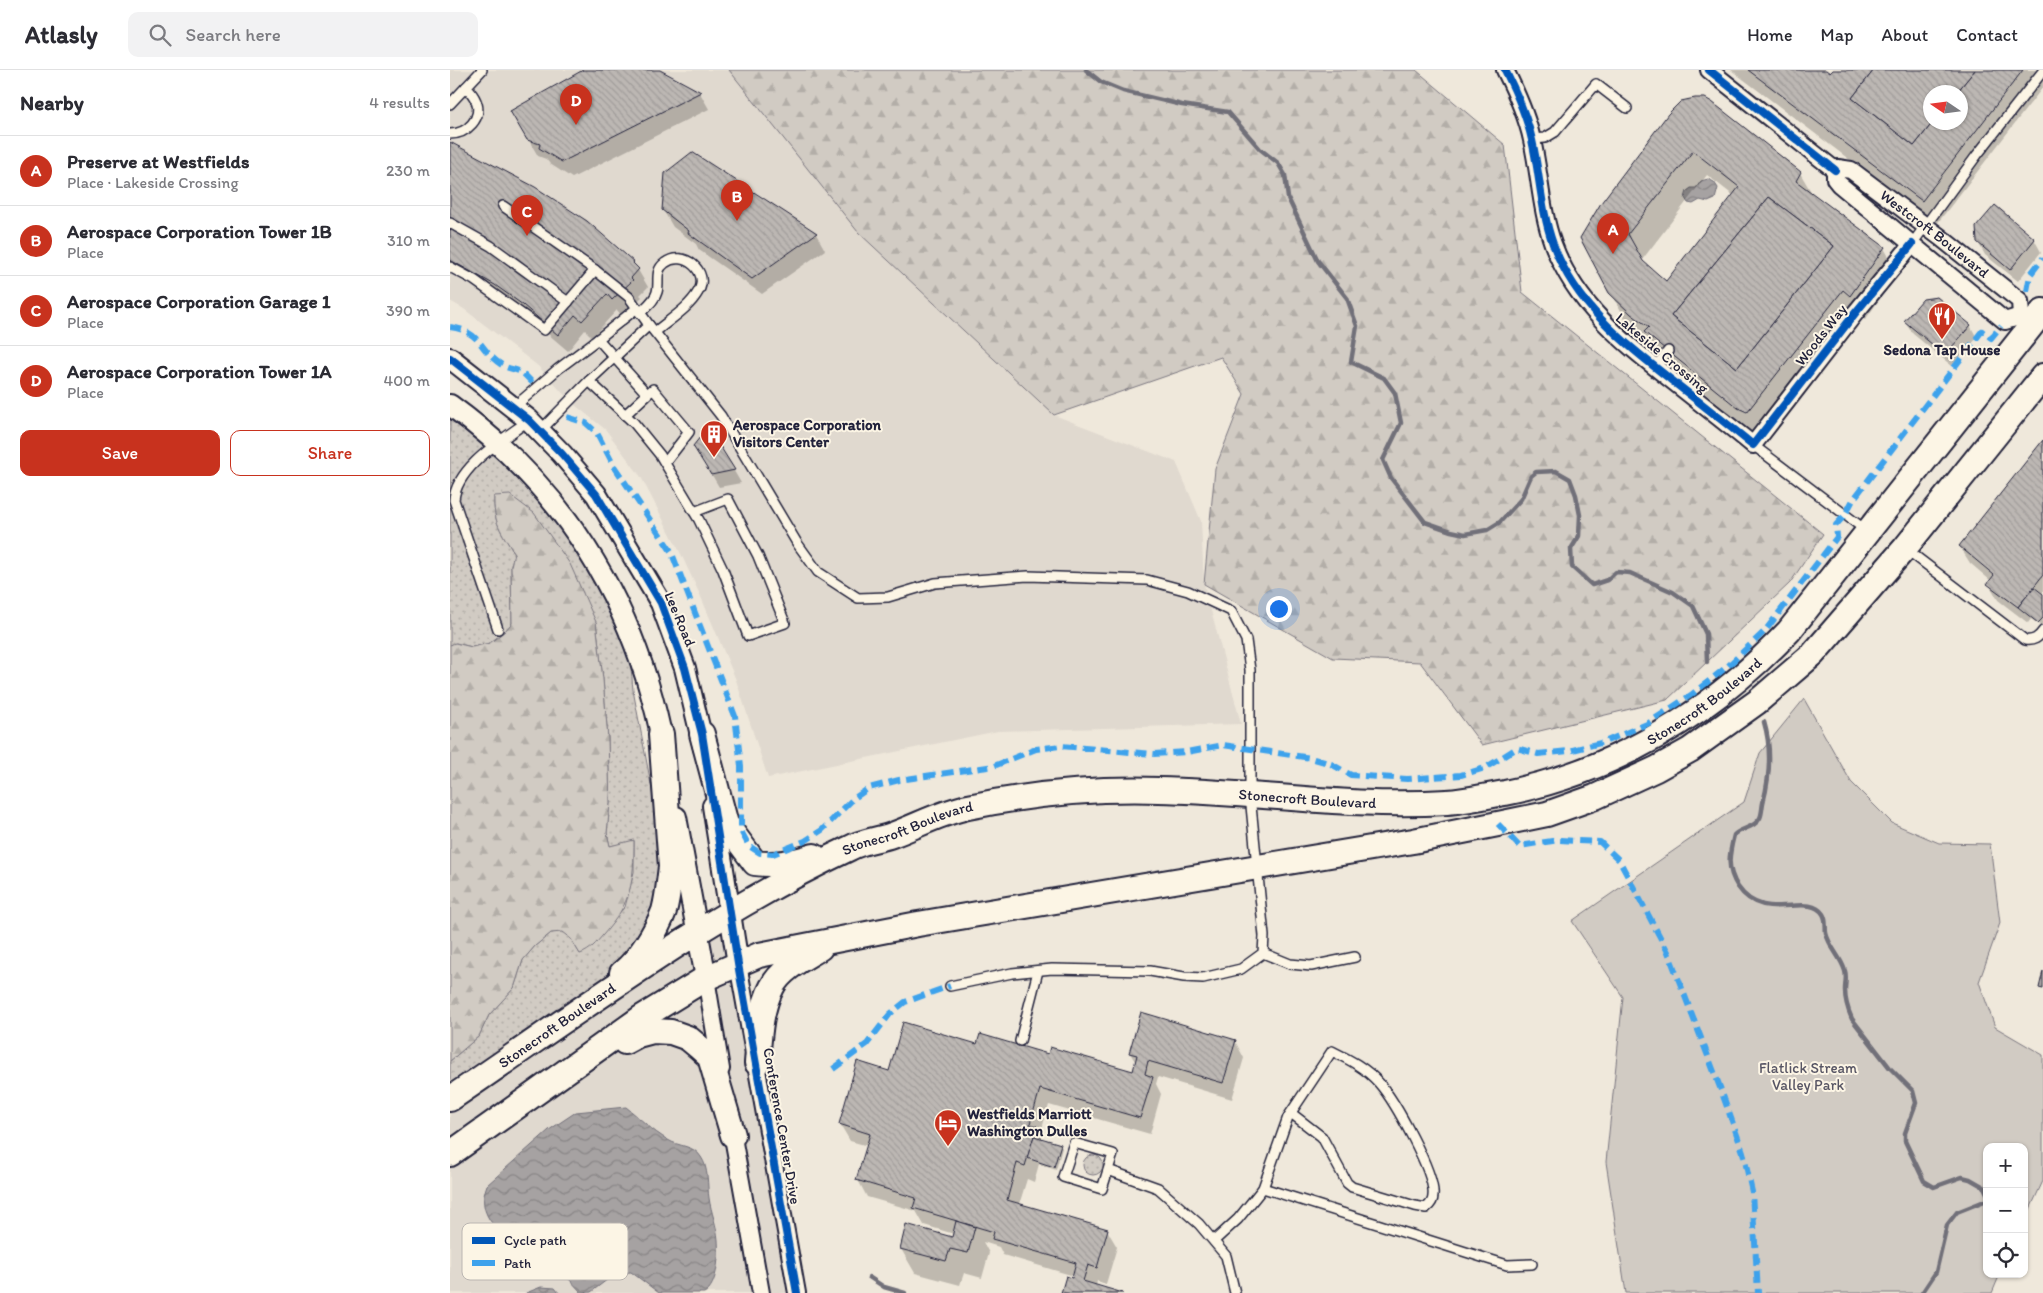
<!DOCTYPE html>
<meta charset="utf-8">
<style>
body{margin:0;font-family:Itim,sans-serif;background:#f2f2f3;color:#2b2b33}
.controls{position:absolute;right:15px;bottom:15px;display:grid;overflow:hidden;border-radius:10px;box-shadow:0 1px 4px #0004}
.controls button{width:45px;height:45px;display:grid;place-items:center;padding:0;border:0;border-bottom:1px solid #e1e1e2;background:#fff;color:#2b2b33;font:25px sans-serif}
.compass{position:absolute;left:1473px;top:15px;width:45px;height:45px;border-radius:50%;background:#fff;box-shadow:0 1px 4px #0004;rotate:283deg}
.you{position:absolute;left:828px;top:538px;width:18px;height:18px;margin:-12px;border:4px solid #fff;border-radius:50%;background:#1a73e8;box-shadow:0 0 0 8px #1a73e833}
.badge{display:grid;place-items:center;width:32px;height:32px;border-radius:50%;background:#c8321e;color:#fff;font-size:16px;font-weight:700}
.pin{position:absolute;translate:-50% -41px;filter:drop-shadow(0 1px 2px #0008)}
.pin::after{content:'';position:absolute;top:26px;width:18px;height:15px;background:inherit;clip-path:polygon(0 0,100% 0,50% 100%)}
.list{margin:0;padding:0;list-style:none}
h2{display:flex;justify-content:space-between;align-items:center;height:65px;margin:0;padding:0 20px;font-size:21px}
h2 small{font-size:16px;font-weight:400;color:#7c7c81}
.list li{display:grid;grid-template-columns:32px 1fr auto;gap:15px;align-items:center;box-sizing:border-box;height:70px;padding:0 20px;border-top:1px solid #e1e1e2}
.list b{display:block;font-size:19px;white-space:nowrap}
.list p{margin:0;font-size:16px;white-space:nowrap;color:#7c7c81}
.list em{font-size:16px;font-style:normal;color:#7c7c81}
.actions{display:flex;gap:10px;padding:15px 20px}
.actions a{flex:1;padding:11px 0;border:1px solid #c8321e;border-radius:10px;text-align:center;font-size:18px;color:#c8321e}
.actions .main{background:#c8321e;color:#fff}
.icon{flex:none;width:28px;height:28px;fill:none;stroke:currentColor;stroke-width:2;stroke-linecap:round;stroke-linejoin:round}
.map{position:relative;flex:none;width:1593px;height:1223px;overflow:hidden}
header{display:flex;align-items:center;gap:30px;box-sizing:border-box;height:70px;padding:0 25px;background:#fff;border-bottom:1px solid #e1e1e2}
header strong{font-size:24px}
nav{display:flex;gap:28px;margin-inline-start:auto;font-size:18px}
.search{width:350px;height:45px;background:#f2f2f3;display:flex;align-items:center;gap:12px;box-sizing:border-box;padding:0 18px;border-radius:10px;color:#7c7c81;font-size:19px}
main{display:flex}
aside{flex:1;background:#fff}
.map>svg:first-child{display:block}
.built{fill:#e0d9cf}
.grass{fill:url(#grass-dots);stroke:#7a767f}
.forest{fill:url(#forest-firs);stroke:#7a767f}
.park{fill:#d1cbc3;stroke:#7a767f}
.water{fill:url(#water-waves);stroke:#716f79}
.shadow{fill:#0003;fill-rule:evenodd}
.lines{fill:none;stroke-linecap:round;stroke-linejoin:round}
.stream{stroke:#716f79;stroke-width:4.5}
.building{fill:url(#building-back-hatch);stroke:#22223b;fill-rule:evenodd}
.service-casing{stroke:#22223b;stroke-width:12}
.minor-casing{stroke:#22223b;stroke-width:20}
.tertiary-casing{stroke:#22223b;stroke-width:24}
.secondary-casing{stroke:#22223b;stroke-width:28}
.service{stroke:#fcf5e5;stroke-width:9}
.minor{stroke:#fcf5e5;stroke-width:16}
.tertiary{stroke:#fcf5e5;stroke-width:20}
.secondary{stroke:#fcf5e5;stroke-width:24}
.quiet{stroke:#3ea2ec;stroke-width:6;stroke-dasharray:12 6;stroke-linecap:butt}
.cycleway-casing{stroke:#fcf5e5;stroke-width:11}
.cycleway{stroke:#0057b8;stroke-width:8}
.labels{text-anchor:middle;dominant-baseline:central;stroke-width:4;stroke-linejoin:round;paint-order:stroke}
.street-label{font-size:15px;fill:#22223b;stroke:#fcf5e5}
.poi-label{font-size:15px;font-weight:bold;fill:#22223b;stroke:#fcf5e5;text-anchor:start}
.park-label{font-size:15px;fill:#575564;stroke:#fcf5e5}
.key{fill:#fcf5e5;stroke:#bbb6b2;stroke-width:1}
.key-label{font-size:14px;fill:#22223b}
</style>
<header>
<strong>Atlasly</strong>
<div class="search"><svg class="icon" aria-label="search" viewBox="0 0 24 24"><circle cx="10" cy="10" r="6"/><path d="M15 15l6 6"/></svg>Search here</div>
<nav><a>Home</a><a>Map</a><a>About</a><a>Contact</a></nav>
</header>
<main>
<aside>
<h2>Nearby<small>4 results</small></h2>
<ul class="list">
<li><span class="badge">A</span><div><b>Preserve at Westfields</b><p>Place · Lakeside Crossing</p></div><em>230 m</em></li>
<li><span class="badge">B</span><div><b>Aerospace Corporation Tower 1B</b><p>Place</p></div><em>310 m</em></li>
<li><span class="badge">C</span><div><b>Aerospace Corporation Garage 1</b><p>Place</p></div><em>390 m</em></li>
<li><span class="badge">D</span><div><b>Aerospace Corporation Tower 1A</b><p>Place</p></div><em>400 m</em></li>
</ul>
<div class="actions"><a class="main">Save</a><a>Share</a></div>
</aside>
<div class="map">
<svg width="1593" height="1223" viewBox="0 0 1593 1223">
<defs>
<pattern id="grass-dots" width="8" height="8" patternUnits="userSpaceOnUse" patternTransform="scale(1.25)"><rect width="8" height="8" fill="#d1cbc3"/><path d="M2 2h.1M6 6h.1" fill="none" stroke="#b3aea8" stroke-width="1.8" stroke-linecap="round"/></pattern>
<pattern id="forest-firs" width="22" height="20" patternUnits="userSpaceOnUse" patternTransform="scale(1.25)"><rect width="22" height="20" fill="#d1cbc3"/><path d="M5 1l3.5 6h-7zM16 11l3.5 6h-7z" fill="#b3aea8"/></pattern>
<pattern id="water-waves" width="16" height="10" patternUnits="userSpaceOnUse" patternTransform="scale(1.25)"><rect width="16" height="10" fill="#a6a2a2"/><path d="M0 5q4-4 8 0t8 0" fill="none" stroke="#878485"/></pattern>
<pattern id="building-back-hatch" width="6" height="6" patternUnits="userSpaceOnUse" patternTransform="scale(1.25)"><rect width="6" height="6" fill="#bcb7b3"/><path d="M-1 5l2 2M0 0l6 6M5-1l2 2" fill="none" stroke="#a19d9b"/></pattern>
</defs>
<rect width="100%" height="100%" fill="#efe8db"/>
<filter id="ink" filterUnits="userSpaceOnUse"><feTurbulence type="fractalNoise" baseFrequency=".02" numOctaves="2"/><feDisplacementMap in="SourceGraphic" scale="10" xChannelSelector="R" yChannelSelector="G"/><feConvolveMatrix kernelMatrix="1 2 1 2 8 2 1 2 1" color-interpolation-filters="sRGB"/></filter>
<g filter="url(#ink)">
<g class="built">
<polygon points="0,0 279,0 604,345 726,392 751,451 754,514 791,654 548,661 318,708 286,610 251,527 231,484 191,407 156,360 120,331 88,296 14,239 0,231"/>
<polygon points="280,841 341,1223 0,1223 0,1037"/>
</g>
<g class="grass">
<path d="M0,349C69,399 123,464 159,540C167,558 177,575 180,593C182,602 182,611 183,620L214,783L206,845L173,892L153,909L0,1017V991L29,966L39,945L64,918L73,890L85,876L101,863L112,861L121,869L130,884L175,837L184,802V771L160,776L157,763L160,733L158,669L153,609L146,552L44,426C43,453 51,461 64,483L61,496L62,553L55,561L40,573L22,577L6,573L0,575Z"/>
<circle cx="643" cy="1095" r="10"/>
</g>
<g class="forest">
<polygon points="279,0 966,0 1055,75 1072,222 1373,464 1340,513 1217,630 1032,675 970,592 883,588 754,514 765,399 794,324 771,287 604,345 408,162"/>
<path d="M60,425L84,443L120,494L146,552L153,609L158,669L160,733L157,763L160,776L184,770C184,812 182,832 153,865C146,873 141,880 130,884L121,869L112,862L101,863L85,876L73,890L64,918L39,945L29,966L0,991V575L5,573L22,577L40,573L55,561L62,553L61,496L64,483C51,461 43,453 44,426Z"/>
</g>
<polygon class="park" points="1354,629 1401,712 1442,753 1489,773 1540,774 1550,853 1529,912 1545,957 1593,985 1593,1111 1574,1152 1574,1077 1537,1077 1537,1204 1550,1204 1542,1223 1176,1223 1156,1092 1173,927 1122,851 1294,732 1310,683"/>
<g class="water">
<polygon points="1258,109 1264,112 1268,118 1265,129 1258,132 1250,130 1243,134 1238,133 1235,128 1237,121 1241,118 1246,118 1251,111"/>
<path d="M176,1037C190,1048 202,1061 218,1070C229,1077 244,1075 251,1087C259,1098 257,1116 259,1128C261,1142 267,1156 268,1170C269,1184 268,1216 254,1223H209L181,1202L166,1203L141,1222L132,1223L118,1208L115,1183L109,1171C105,1169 100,1165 95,1164C73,1160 49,1171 37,1145C32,1134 33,1126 37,1115L99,1060L126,1042Z"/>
<polygon points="91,1217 105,1218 109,1223 76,1223"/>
</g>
<g class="shadow">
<polygon points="135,0 207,0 250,23 259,39 122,108 100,94 96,89 88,86 62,41"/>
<path d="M1281,0H1374L1380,5L1384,0H1593V17L1486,155ZM1480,22H1510V52H1480Z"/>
<path d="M1219,45L1350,103L1363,125L1434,178L1448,203L1415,250L1408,244L1304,363L1210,287L1202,273L1175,248L1131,168ZM1257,105L1284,126L1216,213L1192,190Z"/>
<polygon points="0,74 32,89 110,134 172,182 188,200 198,217 190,225 192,227 172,246 167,240 142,267 135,260 118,281 84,252 36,220 0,201"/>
<polygon points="213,140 366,164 375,180 312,224 249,180 246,174 223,157"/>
<polygon points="1584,169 1591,182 1568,211 1535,185 1528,172"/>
<polygon points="1455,251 1520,255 1527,268 1502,296 1463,264"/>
<polygon points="258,359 284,401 291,413 269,417 245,376"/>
<polygon points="1593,372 1593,553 1591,556 1581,549 1578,553 1548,530 1539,514 1541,511 1520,493 1510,477"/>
<polygon points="785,971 794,988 782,1029 708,1007 706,1014 711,1024 700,1064 599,1035 590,1065 593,1070 610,1075 612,1078 606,1100 589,1094 584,1112 577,1109 569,1135 657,1160 667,1177 656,1214 647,1211 646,1216 669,1223 613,1223 617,1208 623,1210 624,1206 553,1185 549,1177 533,1172 539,1183 532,1208 514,1203 510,1215 465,1203 451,1179 502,1168 504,1164 474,1155 466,1141 417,1127 408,1110 418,1076 400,1071 390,1054 440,1002 528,976 599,985 683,1003 686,993 680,983"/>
</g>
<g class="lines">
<g class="stream">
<polyline points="636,0 651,12 673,21 732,35 778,42 810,79 828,93 835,105 838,128 868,191 897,228 907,256 901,292 934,308 945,323 951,353 933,390 941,408 975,452 1001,461 1015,464 1037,460 1050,452 1071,429 1081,406 1086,402 1106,401 1120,409 1126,425 1130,445 1129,466 1121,479 1122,497 1142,515 1157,510 1166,502 1180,503 1223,522 1243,536 1256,564 1257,592"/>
<path d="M1314,652C1322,679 1320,706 1313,733C1312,738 1312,744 1310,748C1305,758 1291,758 1284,765C1279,785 1276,798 1288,817C1314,855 1358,821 1373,844C1377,850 1375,857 1376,863C1379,877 1391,887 1395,901C1397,907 1395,913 1395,920C1395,930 1398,940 1402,949L1440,998L1463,1021L1466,1033L1455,1063V1071L1474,1111L1484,1117L1512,1107L1520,1109L1534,1117L1537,1123"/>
<polyline points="419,1207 434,1217 455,1223"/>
<polyline points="1472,1223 1486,1202 1497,1155 1507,1142 1537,1130"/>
</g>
</g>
<g class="building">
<polygon points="133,0 210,0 251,22 112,92 89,78 90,74 77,70 60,41"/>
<polygon points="1298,0 1376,0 1380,3 1383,0 1424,0 1402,28 1464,76 1483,52 1510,52 1510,22 1507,22 1525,0 1573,0 1472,131"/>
<polygon points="1424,0 1525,0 1507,22 1480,22 1480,52 1483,52 1464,76 1402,28"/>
<path d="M1245,28H1255L1262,32L1351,102L1346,111L1435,177L1400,226L1393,220L1297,342L1288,338L1194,262L1199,257L1181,244L1159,223L1130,168L1151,133L1218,44L1231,31ZM1243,81L1289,117L1216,211L1193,191L1178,164ZM1319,127L1384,176L1287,298L1221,246Z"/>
<polygon points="0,72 85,117 137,151 184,192 183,193 189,199 181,208 183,210 162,230 157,224 132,251 125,245 108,265 73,235 45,215 0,190"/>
<polygon points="242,82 367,163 302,209 238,163 239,161 212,140 215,103"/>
<polygon points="1319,127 1384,176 1287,298 1221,246"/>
<polygon points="1545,135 1585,169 1560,200 1527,172 1526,157"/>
<polygon points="1487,227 1521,255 1495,285 1454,251 1473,229"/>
<polygon points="258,357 285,400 261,405 243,376"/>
<polygon points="1593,370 1593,505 1568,537 1537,514 1544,505 1509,476"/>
<polygon points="1584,517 1593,524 1593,548 1588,553 1568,537"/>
<polygon points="1593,901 1593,919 1589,918"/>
<polygon points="691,942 786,970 773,1013 698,991 695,1004 703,1007 690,1048 590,1019 580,1054 587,1056 575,1096 567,1093 557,1130 658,1159 647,1198 638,1195 633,1211 673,1223 611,1223 616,1206 622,1208 626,1193 542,1169 544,1162 463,1138 466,1128 406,1110 420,1064 389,1054 407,991 439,1001 453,952 527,974 530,964 598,984 600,977 683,1001 687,985 679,983"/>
<polygon points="584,1066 611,1074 604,1097 577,1088"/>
<polygon points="506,1151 525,1157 518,1183 500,1179 496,1191 450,1179 456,1154 502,1167"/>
</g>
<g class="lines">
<g class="service-casing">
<g id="service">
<polyline points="0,34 32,0"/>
<path d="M0,64C17,64 33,48 26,31C24,26 20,21 16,17"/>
<polyline points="1082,69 1095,68 1105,62 1146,14 1177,38"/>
<polyline points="53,136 145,200 179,227 199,255"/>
<polyline points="0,153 41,176 118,232"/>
<polyline points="1462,174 1527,85 1593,1"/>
<polyline points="0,197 24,210 94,260 145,200"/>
<path d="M190,243C197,236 205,230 207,222C210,211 204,201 215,193C233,179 261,202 248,222C239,238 219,250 205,262"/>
<polyline points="148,269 187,238"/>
<polyline points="1205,297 1218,281"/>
<polyline points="64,337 108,299 148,269 197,324"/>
<polyline points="175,345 203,319 239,362 215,393"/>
<polyline points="90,361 139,311"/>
<polyline points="1303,375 1418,462"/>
<polyline points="244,442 278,429 308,486 335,553 298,566 273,500 249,450 210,385 184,353 139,311 199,255 271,346 347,473 368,502 408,528 438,527 485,513 578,506 697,510 738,521 781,541 796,570 800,600 800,726 814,866 813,883 791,899 753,908 734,907 700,901 602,899 562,903 500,916"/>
<path d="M1456,479L1575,570C1584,571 1588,568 1593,561"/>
<path d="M48,559L4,430C6,397 54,369 79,350"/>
<polyline points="813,883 840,894 861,896 905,887"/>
<polyline points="570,971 588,901"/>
<polyline points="658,1100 652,1119 613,1107 624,1073 663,1084 658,1100 708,1118 749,1154 776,1186 785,1223"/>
<polyline points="813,1118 1057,1195 1082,1194"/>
<path d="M764,1171L788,1149L813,1118L838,1047L882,981C898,989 916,998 929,1013C944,1030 986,1104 983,1126C983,1132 980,1135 976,1138L965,1136L902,1117L897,1113L872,1067L841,1043"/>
</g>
</g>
<g class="minor-casing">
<g id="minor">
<path d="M1055,0C1066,22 1077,46 1082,70C1090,105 1091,141 1103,174C1125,234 1172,271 1220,309C1248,331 1276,353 1303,375L1406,242L1462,174"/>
<polyline points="1259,0 1385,100"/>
<polyline points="1385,100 1385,109 1389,114 1555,251 1571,246"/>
<path id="s1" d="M1385,100L1388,98L1401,100L1490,167L1570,231L1571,246"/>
<polyline points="288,894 347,1223"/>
<polyline points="256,908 271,999"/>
<polyline points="281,1056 311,1223"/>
</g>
</g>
<g class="tertiary-casing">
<g id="tertiary">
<polyline points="0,288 79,350 112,384 146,424 211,533 235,598 254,678"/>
<path d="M0,335C117,420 187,537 214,679"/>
<polyline points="263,736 288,894"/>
<polyline points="226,747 256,908"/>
</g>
</g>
<g class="secondary-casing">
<g id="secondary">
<path d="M252,664L276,754L305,793C326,796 343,792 364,786"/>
<path d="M172,903C190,889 206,862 214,841C218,827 219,811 221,797L211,664"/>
<polyline points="175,972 188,965 203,961 221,962 238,968 250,978 260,987 283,1065"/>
<path d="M307,993C309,969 310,939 322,917C331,899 354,888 370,878"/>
<path id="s2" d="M0,1029C130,941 257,845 400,778C413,771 428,770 442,765C467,756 492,742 518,737C581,724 645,718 709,720C805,722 901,738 997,732C1016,731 1036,726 1055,723C1168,700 1260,644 1339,561L1593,241"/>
<polyline points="0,1084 191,948 256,908 309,885 468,854 963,771 1048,754 1097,744 1145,727 1206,699 1240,680 1307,632 1363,584 1455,478 1593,306"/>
</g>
</g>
<use href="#service" class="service"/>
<use href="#minor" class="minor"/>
<use href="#tertiary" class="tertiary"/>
<use href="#secondary" class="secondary"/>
<g class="quiet">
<polyline points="1577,221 1580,205 1593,188"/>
<path d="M0,257C32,261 29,281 52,295C58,299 65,299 71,302C75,304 79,310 83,313"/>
<polyline points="117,347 136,353 147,363 164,396 221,481 285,646 291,696 291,761 299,776 310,783 323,784 355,771 372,760 403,729 419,718 449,710 544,696 586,679 611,676 704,684 737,682 773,675 861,688 881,694 901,705 957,709 1011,705 1035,698 1067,678 1088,684 1119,681 1154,672 1197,654 1241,625 1278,596 1315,561 1387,467 1386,455 1395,445 1403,430 1532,261 1541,268 1551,256"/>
<polyline points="1048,754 1069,776 1109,770 1150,772 1169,790 1218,882 1271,1020 1293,1082 1302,1122 1308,1223"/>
<polyline points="383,999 417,974 440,944 455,932 500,916"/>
</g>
<g class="cycleway-casing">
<g id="cycleway">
<path d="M1055,0C1066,22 1077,46 1082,70C1090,105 1091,141 1103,174C1125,234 1172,271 1220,309C1248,331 1276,353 1303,375L1406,242L1462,174"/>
<polyline points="1259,0 1385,100"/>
<polyline points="0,288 79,350 112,384 146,424 211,533 235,598 252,664 288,894 347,1223"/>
</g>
</g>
<use href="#cycleway" class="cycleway"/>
</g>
</g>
<defs>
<g id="restaurant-pin" transform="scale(1.4375)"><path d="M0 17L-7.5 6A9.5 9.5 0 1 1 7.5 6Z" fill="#c8321e" stroke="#fcf5e5"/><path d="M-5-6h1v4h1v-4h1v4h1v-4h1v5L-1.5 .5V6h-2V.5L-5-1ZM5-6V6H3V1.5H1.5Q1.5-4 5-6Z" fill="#fff"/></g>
<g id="building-pin" transform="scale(1.4375)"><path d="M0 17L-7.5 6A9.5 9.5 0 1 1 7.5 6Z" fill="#c8321e" stroke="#fcf5e5"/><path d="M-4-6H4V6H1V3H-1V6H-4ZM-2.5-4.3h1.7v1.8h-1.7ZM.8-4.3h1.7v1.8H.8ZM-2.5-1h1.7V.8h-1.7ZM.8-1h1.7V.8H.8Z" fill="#fff"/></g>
<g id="hotel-pin" transform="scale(1.4375)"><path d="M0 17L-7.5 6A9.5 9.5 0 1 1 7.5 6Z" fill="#c8321e" stroke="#fcf5e5"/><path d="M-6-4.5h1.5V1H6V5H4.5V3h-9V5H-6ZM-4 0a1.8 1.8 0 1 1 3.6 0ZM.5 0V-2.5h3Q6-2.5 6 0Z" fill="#fff"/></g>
</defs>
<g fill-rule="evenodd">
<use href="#restaurant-pin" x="1492" y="246"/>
<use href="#building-pin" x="264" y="364"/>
<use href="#hotel-pin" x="498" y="1053"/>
</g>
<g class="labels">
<g class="street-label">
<text stroke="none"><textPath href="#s1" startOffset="122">Westcroft Boulevard</textPath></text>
<text transform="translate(1371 265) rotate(-52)">Woods Way</text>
<text transform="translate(1212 283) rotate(40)">Lakeside Crossing</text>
<text transform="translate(230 549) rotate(67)">Lee Road</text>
<text stroke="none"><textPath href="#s2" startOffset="1359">Stonecroft Boulevard</textPath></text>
<text stroke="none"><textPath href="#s2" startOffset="939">Stonecroft Boulevard</textPath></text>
<text stroke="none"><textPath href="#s2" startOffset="534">Stonecroft Boulevard</textPath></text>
<text stroke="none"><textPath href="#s2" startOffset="130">Stonecroft Boulevard</textPath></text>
<text transform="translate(332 1056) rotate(80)">Conference Center Drive</text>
</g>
<g class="poi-label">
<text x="1492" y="280" text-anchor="middle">Sedona Tap House</text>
<text x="283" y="355">Aerospace Corporation<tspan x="283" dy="17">Visitors Center</tspan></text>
<text x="517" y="1044">Westfields Marriott<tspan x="517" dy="17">Washington Dulles</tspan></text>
</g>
<g class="park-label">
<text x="1358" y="998">Flatlick Stream<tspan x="1358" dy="17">Valley Park</tspan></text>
</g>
</g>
<rect x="12" y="1153" width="166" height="57" rx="8" class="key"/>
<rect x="22" y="1167" width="23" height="7" fill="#0057b8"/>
<rect x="22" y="1190" width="23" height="6" fill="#3ea2ec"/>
<g class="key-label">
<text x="54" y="1175">Cycle path</text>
<text x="54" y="1198">Path</text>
</g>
</svg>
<div class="controls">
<button>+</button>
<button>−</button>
<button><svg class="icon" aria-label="locate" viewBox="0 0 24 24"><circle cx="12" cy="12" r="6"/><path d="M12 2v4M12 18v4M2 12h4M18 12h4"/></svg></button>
</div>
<svg class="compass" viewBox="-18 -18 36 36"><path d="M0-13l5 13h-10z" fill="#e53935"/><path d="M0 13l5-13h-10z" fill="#7c7c81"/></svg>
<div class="you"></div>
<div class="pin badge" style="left:1163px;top:184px">A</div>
<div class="pin badge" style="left:287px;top:151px">B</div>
<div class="pin badge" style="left:77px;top:166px">C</div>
<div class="pin badge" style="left:126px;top:55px">D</div>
</div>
</main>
